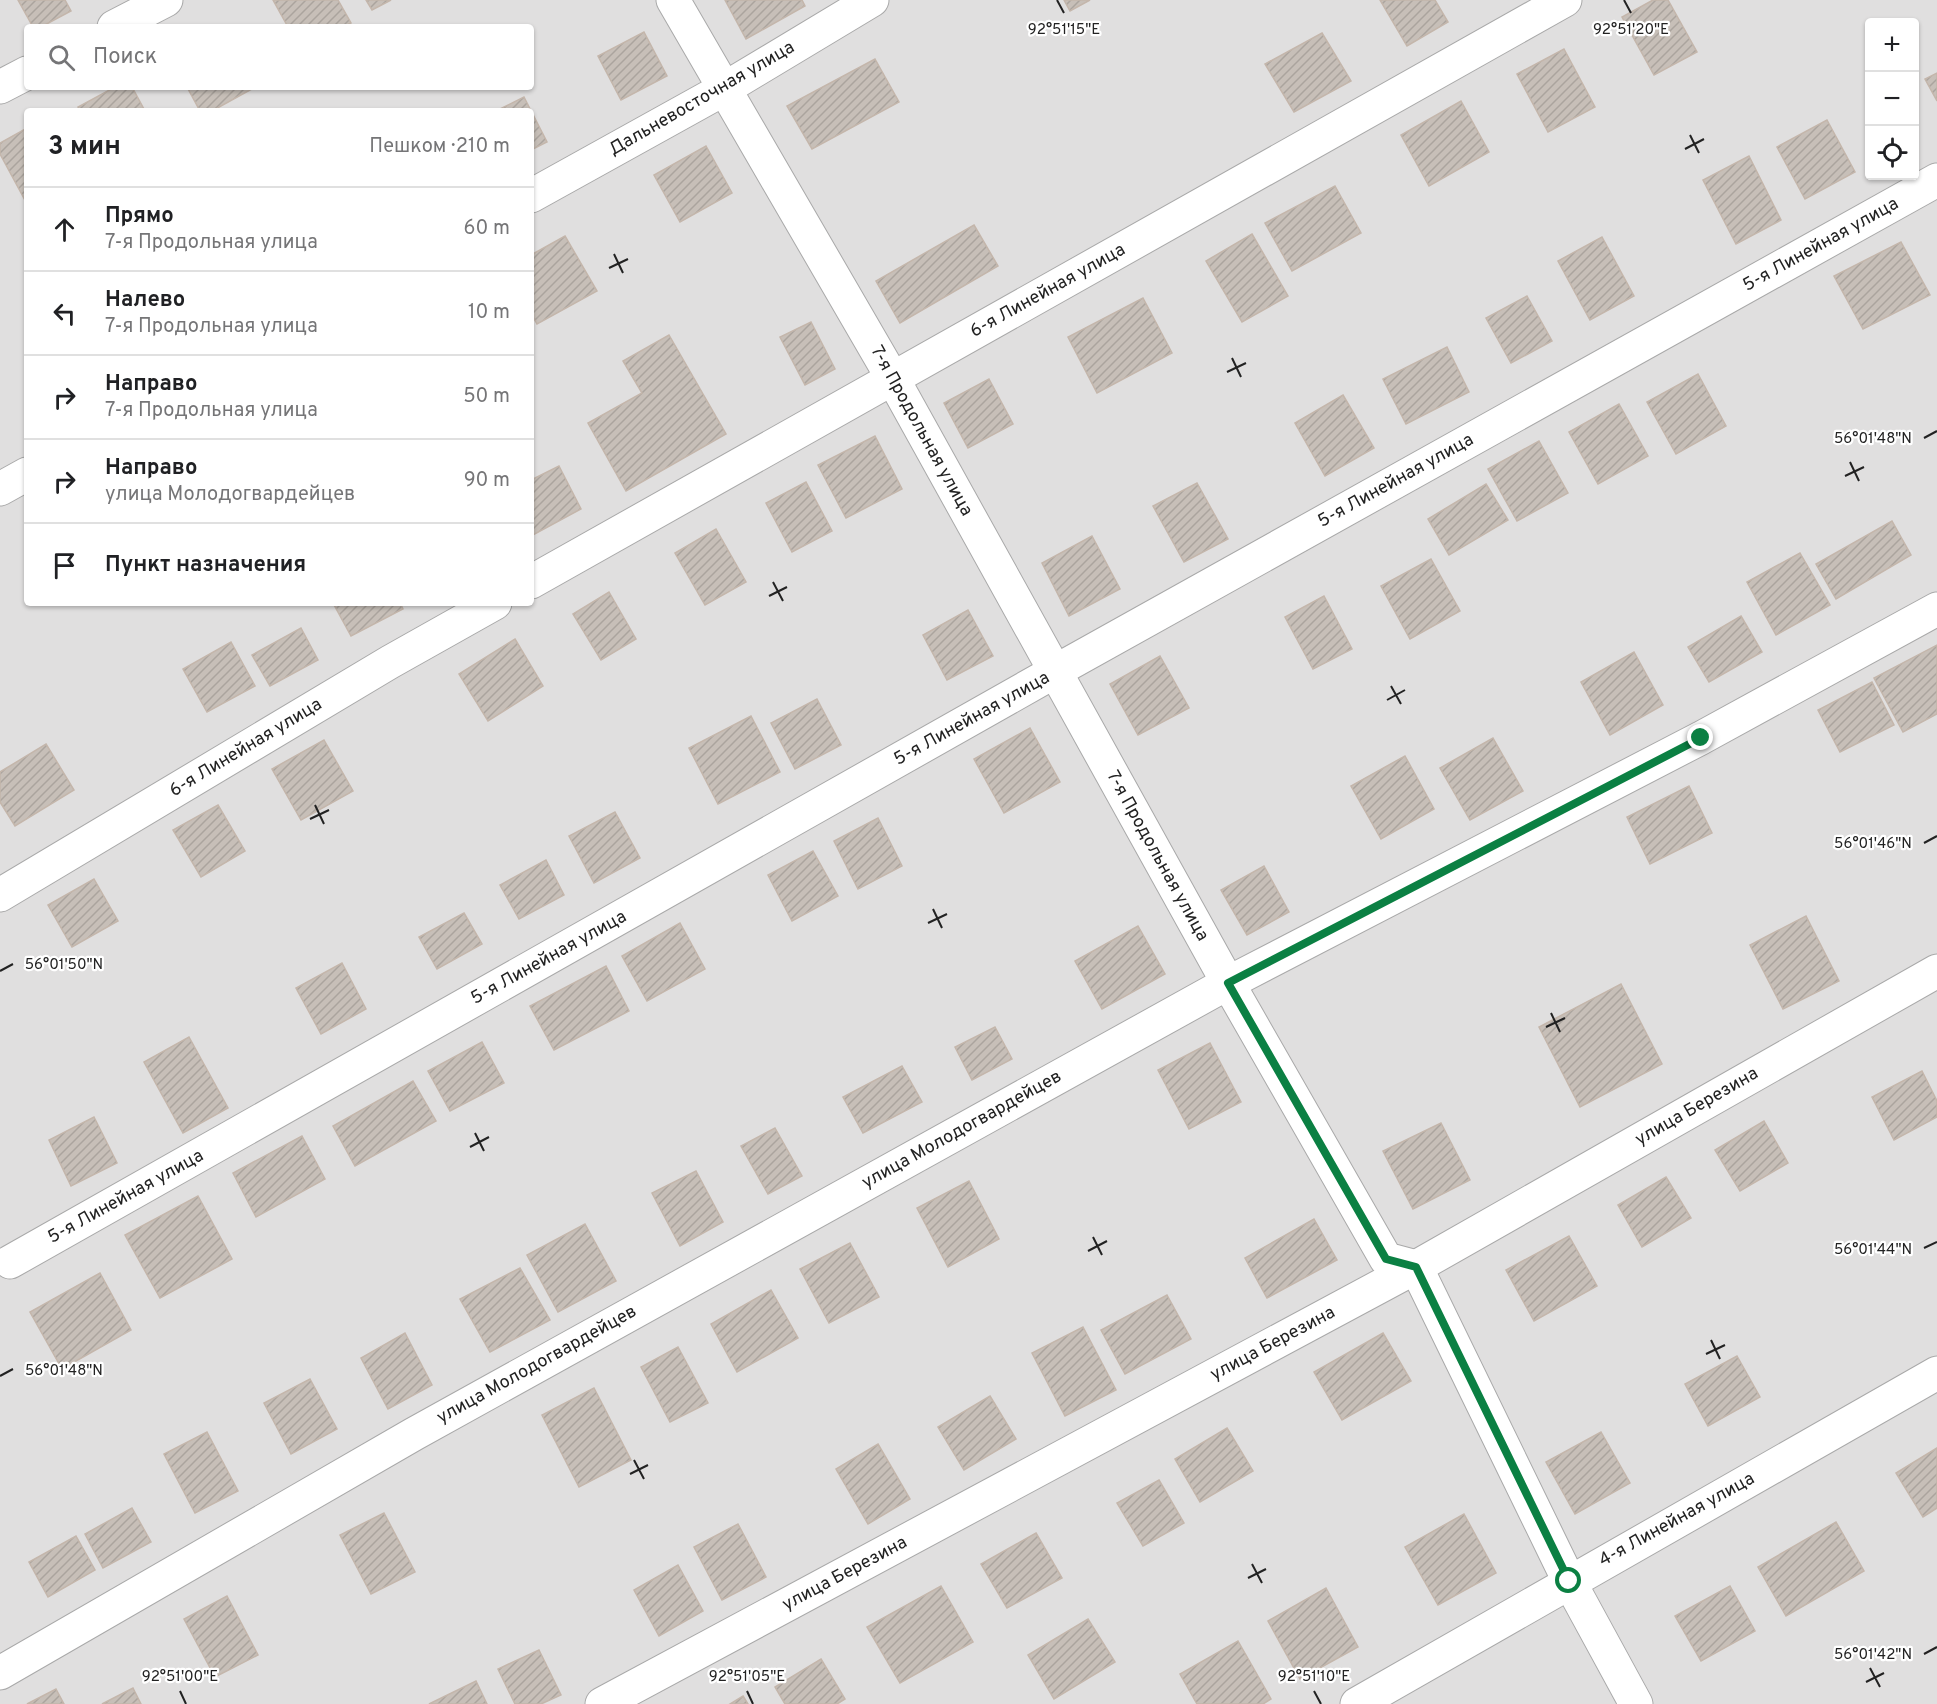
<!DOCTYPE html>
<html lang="ru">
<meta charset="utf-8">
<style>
body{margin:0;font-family:Overpass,sans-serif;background:#f2f2f2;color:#202124}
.controls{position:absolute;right:18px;top:18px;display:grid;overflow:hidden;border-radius:6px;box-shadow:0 2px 4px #0004}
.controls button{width:54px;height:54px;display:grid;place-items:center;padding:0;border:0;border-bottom:2px solid #e0e0e0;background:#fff;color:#202124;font:30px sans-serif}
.stop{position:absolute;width:18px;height:18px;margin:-14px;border:4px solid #0b8043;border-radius:50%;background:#fff}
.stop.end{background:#0b8043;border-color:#fff;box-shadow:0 2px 6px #0008}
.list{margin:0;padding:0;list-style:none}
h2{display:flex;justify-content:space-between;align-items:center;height:78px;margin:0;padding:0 24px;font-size:26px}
h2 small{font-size:20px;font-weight:400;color:#757577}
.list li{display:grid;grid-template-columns:39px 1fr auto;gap:18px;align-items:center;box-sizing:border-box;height:84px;padding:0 24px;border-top:2px solid #e0e0e0}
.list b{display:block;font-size:22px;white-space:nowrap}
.list p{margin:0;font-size:20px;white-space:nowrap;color:#757577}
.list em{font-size:20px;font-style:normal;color:#757577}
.icon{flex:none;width:33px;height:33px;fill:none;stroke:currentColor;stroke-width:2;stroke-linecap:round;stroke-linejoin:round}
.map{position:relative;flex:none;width:1937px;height:1704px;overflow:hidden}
.search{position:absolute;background:#fff;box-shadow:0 2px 4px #0004;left:24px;top:24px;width:510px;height:66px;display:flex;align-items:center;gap:15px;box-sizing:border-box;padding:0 21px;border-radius:6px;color:#757577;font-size:22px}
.panel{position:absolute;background:#fff;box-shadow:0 2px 4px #0004;left:24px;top:108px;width:510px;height:498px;border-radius:6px}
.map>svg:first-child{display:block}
.residential{fill:#e0dfdf;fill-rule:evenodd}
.building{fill:url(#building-hatch);stroke:#c4b6ab;stroke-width:1.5}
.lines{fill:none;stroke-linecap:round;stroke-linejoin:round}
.minor-casing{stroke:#a9a9a9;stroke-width:35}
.minor{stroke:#fff;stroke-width:33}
.route{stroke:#0b8043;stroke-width:8}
.ticks{fill:none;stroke:#222;stroke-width:2}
.labels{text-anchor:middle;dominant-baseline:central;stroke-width:4.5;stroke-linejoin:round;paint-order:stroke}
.street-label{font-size:18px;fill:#222;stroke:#fff}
.ticks-label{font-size:15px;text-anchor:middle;fill:#222;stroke:#fff;stroke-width:4.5;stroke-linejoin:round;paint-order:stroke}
</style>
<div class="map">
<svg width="1937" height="1704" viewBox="0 0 1937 1704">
<defs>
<pattern id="building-hatch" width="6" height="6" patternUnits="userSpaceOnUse" patternTransform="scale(1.5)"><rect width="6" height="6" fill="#c7bfb8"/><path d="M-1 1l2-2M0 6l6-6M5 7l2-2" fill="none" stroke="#aba49e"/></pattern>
</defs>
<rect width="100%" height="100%" fill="#f2efe9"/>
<path class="residential" d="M0,0H1937V1704H0ZM1870,22H1914V176H1870ZM27,27H531V87H27ZM27,111H531V603H27Z"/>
<g class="building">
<polygon points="18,0 65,0 71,11 41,27 33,27"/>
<polygon points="273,0 338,0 351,23 343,27 288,27"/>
<polygon points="366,0 391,0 372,10"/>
<polygon points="725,0 802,0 805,6 746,39"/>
<polygon points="1064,0 1090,0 1070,11"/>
<polygon points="1380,0 1435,0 1448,22 1407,46"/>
<polygon points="1653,0 1668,0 1697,52 1654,75 1622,17"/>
<polygon points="644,32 667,76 621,100 598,56"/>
<polygon points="1322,33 1351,81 1294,112 1265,64"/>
<polygon points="1564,49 1595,107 1548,132 1517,74"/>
<polygon points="875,59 899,102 812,149 787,106"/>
<polygon points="1937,73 1937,101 1925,79"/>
<polygon points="115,87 132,87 145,111 80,111 78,107"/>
<polygon points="187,87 251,87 252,89 212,111 200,111"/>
<polygon points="524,97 547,142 531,150 531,111 496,111"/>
<polygon points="1461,101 1489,152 1429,186 1401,135"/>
<polygon points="1827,120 1855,172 1805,199 1777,147"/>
<polygon points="27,128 27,204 0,154 0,143"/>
<polygon points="706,146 732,193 680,222 654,175"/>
<polygon points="1749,156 1781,220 1736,244 1703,180"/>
<polygon points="1335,186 1361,233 1292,271 1265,223"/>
<polygon points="974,225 998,266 900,323 876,281"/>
<polygon points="1252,234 1288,296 1242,322 1206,261"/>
<polygon points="565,236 597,291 537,324 531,313 531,255"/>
<polygon points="1602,237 1634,296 1590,320 1558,261"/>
<polygon points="1901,242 1930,295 1863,329 1834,276"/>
<polygon points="1527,296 1552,341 1511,363 1486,318"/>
<polygon points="1143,298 1172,353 1097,393 1068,337"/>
<polygon points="811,322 835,369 805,385 780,337"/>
<polygon points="669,335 726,434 626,491 588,423 642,393 623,361"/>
<polygon points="1447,347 1469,392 1406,424 1383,379"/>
<polygon points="1698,374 1726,426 1676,454 1647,402"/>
<polygon points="989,379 1013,424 968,448 944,403"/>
<polygon points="1343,395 1374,448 1325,476 1295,423"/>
<polygon points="1619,404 1648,456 1598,484 1569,432"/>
<polygon points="875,436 902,489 846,518 818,465"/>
<polygon points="1539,441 1568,493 1517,521 1488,469"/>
<polygon points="559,466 581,509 531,536 531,480"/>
<polygon points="806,482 832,531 792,552 766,503"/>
<polygon points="1197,483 1228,539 1184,562 1153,506"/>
<polygon points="1486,484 1508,520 1449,555 1428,519"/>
<polygon points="1892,521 1911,555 1836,599 1816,564"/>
<polygon points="716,529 746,582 705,605 675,553"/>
<polygon points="1092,536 1120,589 1069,616 1042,563"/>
<polygon points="1800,553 1830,605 1776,635 1747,582"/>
<polygon points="1431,559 1460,611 1410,639 1381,586"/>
<polygon points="609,592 636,639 601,660 573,614"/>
<polygon points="1324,596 1352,649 1313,669 1285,617"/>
<polygon points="333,603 400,603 403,609 351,636"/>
<polygon points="968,610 993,656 947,680 923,635"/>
<polygon points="1741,616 1762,652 1709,682 1688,647"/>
<polygon points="301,628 318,660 270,686 252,655"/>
<polygon points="515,639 543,686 488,721 459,674"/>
<polygon points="231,642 255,686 207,712 183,669"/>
<polygon points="1937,645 1937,714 1903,732 1874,678"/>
<polygon points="1634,652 1663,705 1610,735 1581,682"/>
<polygon points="1160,656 1189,708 1138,735 1110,684"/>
<polygon points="1872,682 1894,725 1840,752 1818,710"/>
<polygon points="817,699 841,745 795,769 771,723"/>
<polygon points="751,716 780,772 718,804 689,748"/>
<polygon points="1030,728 1060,782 1004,813 974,759"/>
<polygon points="1493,738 1523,791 1470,820 1440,768"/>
<polygon points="324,740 353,791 301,820 272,769"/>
<polygon points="46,744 74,790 15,826 0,802 0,772"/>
<polygon points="1405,756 1434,809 1381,839 1351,786"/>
<polygon points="1689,786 1712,833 1650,864 1627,817"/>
<polygon points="218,805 245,851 201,877 173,830"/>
<polygon points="615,812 640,858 594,883 569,836"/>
<polygon points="878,818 902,866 858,889 834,841"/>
<polygon points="813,851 838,896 792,921 768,875"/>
<polygon points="546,860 564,895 519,919 500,885"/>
<polygon points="1264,866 1289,912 1247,935 1221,890"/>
<polygon points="94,879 118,921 72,947 48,905"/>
<polygon points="464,913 482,944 437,969 419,937"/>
<polygon points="1806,916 1839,981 1783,1009 1750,945"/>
<polygon points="680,923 705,969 647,1001 622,956"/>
<polygon points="1138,926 1165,974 1102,1009 1075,961"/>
<polygon points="342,963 366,1009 321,1034 296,988"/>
<polygon points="606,966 629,1011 554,1050 530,1006"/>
<polygon points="1621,984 1662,1064 1580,1107 1539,1027"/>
<polygon points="995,1027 1012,1059 972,1080 955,1047"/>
<polygon points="189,1037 228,1108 183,1133 144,1062"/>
<polygon points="482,1042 504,1083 450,1111 428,1071"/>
<polygon points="1210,1043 1241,1102 1189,1129 1158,1070"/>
<polygon points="902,1066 922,1102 863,1133 843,1097"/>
<polygon points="1922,1071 1937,1101 1937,1117 1894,1140 1872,1097"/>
<polygon points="413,1081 436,1121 355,1166 333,1126"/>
<polygon points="94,1117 117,1163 71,1186 49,1140"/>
<polygon points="1764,1121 1788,1163 1740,1191 1715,1150"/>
<polygon points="1441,1123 1470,1180 1413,1209 1383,1151"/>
<polygon points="775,1128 802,1176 768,1194 741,1146"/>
<polygon points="302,1136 325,1179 256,1217 233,1173"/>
<polygon points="696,1171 723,1222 680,1246 652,1193"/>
<polygon points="1666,1177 1691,1218 1642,1247 1618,1205"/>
<polygon points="969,1181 999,1239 948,1267 917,1208"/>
<polygon points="198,1196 232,1259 160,1298 125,1235"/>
<polygon points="1314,1219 1337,1260 1267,1298 1245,1258"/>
<polygon points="585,1224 616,1281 558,1312 527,1255"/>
<polygon points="1569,1236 1597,1286 1534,1321 1506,1270"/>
<polygon points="850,1243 879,1297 829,1323 800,1269"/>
<polygon points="520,1268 550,1320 490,1352 460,1299"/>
<polygon points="100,1273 131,1330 62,1369 30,1312"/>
<polygon points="771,1290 798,1338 737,1372 711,1324"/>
<polygon points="1167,1295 1191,1339 1125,1374 1101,1330"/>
<polygon points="1083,1327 1116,1390 1065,1416 1032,1353"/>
<polygon points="405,1333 432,1385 388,1409 361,1358"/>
<polygon points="1383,1333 1411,1381 1342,1420 1314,1372"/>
<polygon points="678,1347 708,1403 670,1422 641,1367"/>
<polygon points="1737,1356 1760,1397 1708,1426 1685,1384"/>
<polygon points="310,1379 337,1429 291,1454 264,1403"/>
<polygon points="594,1388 631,1460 579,1487 542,1415"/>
<polygon points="990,1396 1016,1439 964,1470 938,1427"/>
<polygon points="1227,1428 1253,1471 1200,1502 1175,1459"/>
<polygon points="207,1432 238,1491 195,1513 164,1454"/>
<polygon points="1601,1432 1630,1483 1575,1514 1546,1462"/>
<polygon points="878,1444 910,1499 868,1524 836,1469"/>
<polygon points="1937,1448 1937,1508 1923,1517 1896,1473"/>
<polygon points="1159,1480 1184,1523 1143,1546 1117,1503"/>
<polygon points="132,1508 151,1542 103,1568 85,1534"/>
<polygon points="384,1513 415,1572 371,1594 340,1535"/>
<polygon points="1464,1514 1496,1573 1438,1605 1405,1547"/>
<polygon points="1836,1522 1864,1571 1786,1616 1758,1567"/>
<polygon points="738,1524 766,1577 722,1600 694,1547"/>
<polygon points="1036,1533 1062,1578 1007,1608 981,1564"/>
<polygon points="76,1536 95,1570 48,1597 29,1562"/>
<polygon points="678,1565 703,1611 659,1636 634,1590"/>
<polygon points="941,1586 973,1642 900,1683 867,1627"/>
<polygon points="1730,1586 1755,1631 1701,1661 1675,1616"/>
<polygon points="1326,1588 1358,1647 1300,1679 1268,1621"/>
<polygon points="227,1596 258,1655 215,1677 184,1619"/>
<polygon points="1088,1619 1115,1662 1054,1699 1028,1655"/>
<polygon points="1238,1641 1271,1699 1263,1704 1197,1704 1180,1674"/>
<polygon points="539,1650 561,1695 541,1704 515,1704 498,1669"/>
<polygon points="821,1659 845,1699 837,1704 785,1704 775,1687"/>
<polygon points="476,1681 487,1704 429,1704"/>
<polygon points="133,1688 141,1704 102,1704"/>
<polygon points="56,1689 64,1704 27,1704"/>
<polygon points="743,1696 748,1704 730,1704"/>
</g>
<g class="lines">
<g class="minor-casing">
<g id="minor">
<polyline points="673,0 893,379 1228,983 1386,1259 1416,1267 1569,1581 1636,1704"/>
<polyline points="114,27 166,0"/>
<polyline points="0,87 27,73"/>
<polyline points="531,196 724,89 872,0"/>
<polyline points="0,489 27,474"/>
<polyline points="531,582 1565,0"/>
<polyline points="0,895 390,662 495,603"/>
<polyline points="10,1262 1054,672 1937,180"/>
<polyline points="0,1673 414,1434 1228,983 1701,738 1937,609"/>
<polyline points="602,1704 1416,1267 1937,971"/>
<polyline points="1357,1704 1937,1373"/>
</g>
</g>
<use href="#minor" class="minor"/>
</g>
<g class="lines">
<polyline class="route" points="1569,1581 1416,1267 1386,1259 1228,983 1701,738"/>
</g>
<path class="ticks" d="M1057,0L1064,13M1624,0L1631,13M1690,135L1699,153M1685,149L1704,139M614,254L623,273M609,268L628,259M1232,358L1241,377M1227,372L1246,363M1924,438L1937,431M1850,462L1859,481M1845,476L1864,467M773,582L783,601M769,596L787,587M1391,686L1401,704M1387,700L1405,690M315,805L324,824M310,819L329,810M1924,843L1937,836M933,909L942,928M928,923L947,914M0,971L13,964M1551,1013L1560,1032M1546,1027L1565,1018M475,1133L484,1151M470,1147L489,1137M1093,1237L1102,1255M1924,1248L1937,1242M1088,1251L1107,1241M1711,1340L1720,1359M1706,1354L1725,1345M0,1376L13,1369M634,1460L644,1479M630,1474L648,1465M1252,1564L1262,1583M1248,1578L1266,1569M1924,1654L1937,1647M1870,1668L1880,1687M1866,1682L1884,1673M180,1691L186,1704M747,1691L753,1704M1314,1691L1321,1704"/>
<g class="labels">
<g class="street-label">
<text transform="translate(702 99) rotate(-30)">Дальневосточная улица</text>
<text transform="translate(1821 245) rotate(-29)">5-я Линейная улица</text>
<text transform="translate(1048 291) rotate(-29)">6-я Линейная улица</text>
<text transform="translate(921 431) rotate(61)">7-я Продольная улица</text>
<text transform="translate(1396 481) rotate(-29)">5-я Линейная улица</text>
<text transform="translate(972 719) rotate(-29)">5-я Линейная улица</text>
<text transform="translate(246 748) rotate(-31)">6-я Линейная улица</text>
<text transform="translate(1157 856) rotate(61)">7-я Продольная улица</text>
<text transform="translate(549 958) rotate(-29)">5-я Линейная улица</text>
<text transform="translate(1697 1107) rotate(-30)">улица Березина</text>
<text transform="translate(962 1130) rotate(-29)">улица Молодогвардейцев</text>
<text transform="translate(126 1197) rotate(-29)">5-я Линейная улица</text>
<text transform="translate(1273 1344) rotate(-28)">улица Березина</text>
<text transform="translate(537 1365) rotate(-29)">улица Молодогвардейцев</text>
<text transform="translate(1677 1520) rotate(-29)">4-я Линейная улица</text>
<text transform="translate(845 1574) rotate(-28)">улица Березина</text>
</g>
</g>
<g class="ticks-label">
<text x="1631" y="34">92°51'20"E</text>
<text x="1064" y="34">92°51'15"E</text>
<text x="1873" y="443">56°01'48"N</text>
<text x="1873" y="848">56°01'46"N</text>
<text x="64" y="969">56°01'50"N</text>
<text x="1873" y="1254">56°01'44"N</text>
<text x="64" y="1375">56°01'48"N</text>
<text x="1873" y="1659">56°01'42"N</text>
<text x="180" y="1681">92°51'00"E</text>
<text x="747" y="1681">92°51'05"E</text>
<text x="1314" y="1681">92°51'10"E</text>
</g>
</svg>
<div class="controls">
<button>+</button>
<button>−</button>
<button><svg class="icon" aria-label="locate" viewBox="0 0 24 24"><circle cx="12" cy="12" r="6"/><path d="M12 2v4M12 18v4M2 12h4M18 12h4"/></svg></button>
</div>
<div class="stop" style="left:1569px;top:1581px"></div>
<div class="stop end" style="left:1701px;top:738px"></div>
<div class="search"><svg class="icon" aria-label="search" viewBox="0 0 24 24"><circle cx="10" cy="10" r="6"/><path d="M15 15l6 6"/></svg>Поиск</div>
<section class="panel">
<h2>3 мин<small>Пешком · 210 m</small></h2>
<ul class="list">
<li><svg class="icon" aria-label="ahead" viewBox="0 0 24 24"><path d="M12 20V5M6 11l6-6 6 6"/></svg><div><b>Прямо</b><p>7-я Продольная улица</p></div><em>60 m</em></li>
<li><svg class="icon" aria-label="left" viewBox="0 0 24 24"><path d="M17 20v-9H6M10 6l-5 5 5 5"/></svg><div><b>Налево</b><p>7-я Продольная улица</p></div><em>10 m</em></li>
<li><svg class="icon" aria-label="right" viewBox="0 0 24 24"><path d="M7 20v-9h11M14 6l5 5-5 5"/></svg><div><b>Направо</b><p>7-я Продольная улица</p></div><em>50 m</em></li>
<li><svg class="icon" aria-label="right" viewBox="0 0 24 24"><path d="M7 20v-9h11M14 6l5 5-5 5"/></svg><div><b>Направо</b><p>улица Молодогвардейцев</p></div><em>90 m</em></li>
<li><svg class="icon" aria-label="arrive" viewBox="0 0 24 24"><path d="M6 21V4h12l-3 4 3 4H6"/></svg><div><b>Пункт назначения</b></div></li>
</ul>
</section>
</div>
